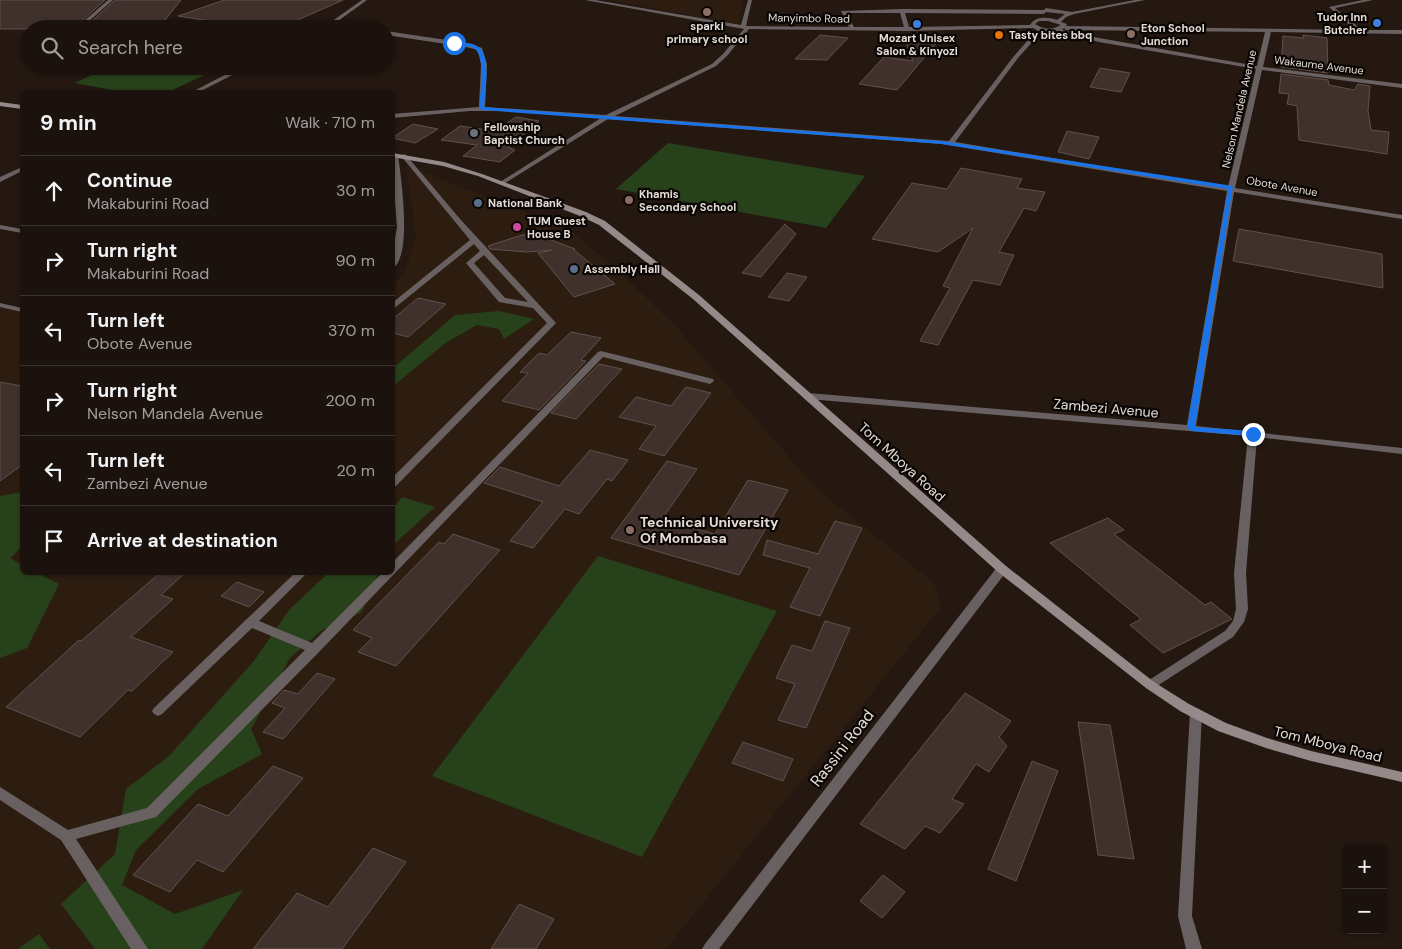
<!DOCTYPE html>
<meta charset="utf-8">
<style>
body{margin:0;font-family:"DM Sans",sans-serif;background:#241b16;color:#f1f3f6}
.controls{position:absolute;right:15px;bottom:15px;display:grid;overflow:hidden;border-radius:8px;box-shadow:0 1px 4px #0004}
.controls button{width:45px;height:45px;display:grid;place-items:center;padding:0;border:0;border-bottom:1px solid #39322e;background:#1b120d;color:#f1f3f6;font:25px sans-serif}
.stop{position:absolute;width:15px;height:15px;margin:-11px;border:4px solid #1a73e8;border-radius:50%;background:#fff}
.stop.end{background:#1a73e8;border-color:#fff;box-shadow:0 1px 5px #0008}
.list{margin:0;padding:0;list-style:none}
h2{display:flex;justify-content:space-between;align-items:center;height:65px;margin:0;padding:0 20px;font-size:21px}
h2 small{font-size:16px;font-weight:400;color:#a09e9d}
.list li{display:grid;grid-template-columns:32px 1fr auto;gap:15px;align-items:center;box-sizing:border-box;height:70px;padding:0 20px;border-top:1px solid #39322e}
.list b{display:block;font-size:19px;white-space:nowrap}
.list p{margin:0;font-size:16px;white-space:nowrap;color:#a09e9d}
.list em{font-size:16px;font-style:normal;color:#a09e9d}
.icon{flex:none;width:28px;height:28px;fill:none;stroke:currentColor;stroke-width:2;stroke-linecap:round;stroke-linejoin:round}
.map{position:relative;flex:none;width:1402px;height:949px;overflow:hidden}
.search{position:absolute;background:#1b120d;box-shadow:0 1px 4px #0004;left:20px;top:20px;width:375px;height:55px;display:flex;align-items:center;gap:12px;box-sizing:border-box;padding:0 18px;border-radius:28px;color:#a09e9d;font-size:19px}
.panel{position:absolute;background:#1b120d;box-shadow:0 1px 4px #0004;left:20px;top:90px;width:375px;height:485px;border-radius:8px}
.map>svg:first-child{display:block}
.built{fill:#2d1d11}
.green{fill:#27421a}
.building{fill:#40312c;stroke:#61514c}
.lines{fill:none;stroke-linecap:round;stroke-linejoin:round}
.service{fill:#696161;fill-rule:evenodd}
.minor{fill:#696161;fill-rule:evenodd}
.tertiary{fill:#696161;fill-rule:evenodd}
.secondary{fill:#968989;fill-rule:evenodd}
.route{fill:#1a73e8}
.education-dot{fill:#8d6e63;stroke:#090503;stroke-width:2}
.shop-dot{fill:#3f7fe0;stroke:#090503;stroke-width:2}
.food-dot{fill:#e8710a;stroke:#090503;stroke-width:2}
.worship-dot{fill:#6b7280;stroke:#090503;stroke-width:2}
.service-dot{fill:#5c6f8a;stroke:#090503;stroke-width:2}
.hotel-dot{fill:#d1479c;stroke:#090503;stroke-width:2}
.labels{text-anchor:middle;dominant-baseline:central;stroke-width:4.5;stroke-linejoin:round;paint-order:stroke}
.far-poi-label{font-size:11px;font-weight:bold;fill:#e3dbd5;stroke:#090503;text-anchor:start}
.far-street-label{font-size:11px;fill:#e3dbd5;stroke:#090503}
.street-label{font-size:14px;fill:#e3dbd5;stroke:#090503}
.poi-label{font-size:14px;font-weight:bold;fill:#e3dbd5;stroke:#090503;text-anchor:start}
.near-street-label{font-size:16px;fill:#e3dbd5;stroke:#090503}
</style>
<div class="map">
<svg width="1402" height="949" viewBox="0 0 1402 949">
<rect width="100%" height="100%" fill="#241811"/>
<g class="built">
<polygon points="610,0 744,0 738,24"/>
<polygon points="406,165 570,230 622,274 679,330 815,487 934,583 941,607 666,949 0,949 0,307 22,312 22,572 392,572 393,287 406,268 416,237"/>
</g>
<g class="green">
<polygon points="113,66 224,66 168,92 124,92 74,83"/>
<polygon points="668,143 865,176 826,228 616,189"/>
<polygon points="499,311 534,319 504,339 499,329 477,325 447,342 393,386 393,368 455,315"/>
<polygon points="22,492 22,547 10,558 22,565 22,572 37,573 59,584 27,648 0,658 0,496"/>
<polygon points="402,497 435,507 393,545 393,509"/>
<polygon points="598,556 777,611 642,857 432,776"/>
<polygon points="328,573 378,573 362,612 322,630 290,658 251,729 262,754 198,789 136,850 122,885 175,914 243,890 202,949 95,949 61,904 115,854 126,789 169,756 254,661 289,610"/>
<polygon points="39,934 50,949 18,949"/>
</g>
<g class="building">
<polygon points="0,0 105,0 73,29 0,29"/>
<polygon points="115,0 181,0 158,29 83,29"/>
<polygon points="224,0 343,0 277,29 260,29 178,16"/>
<polygon points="820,35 848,38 827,60 795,59"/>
<polygon points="1303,35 1327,38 1328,73 1281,67 1283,36 1304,38"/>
<polygon points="905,40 939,40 897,90 859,84 884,57 913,61"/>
<polygon points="1100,68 1130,73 1121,92 1090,87"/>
<polygon points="1281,74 1328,80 1329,85 1354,90 1358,84 1370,86 1368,111 1371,130 1389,132 1387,154 1299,140 1297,106 1287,104 1289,94 1279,93"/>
<polygon points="516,117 539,121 508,147 515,150 500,162 463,156 477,145 441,140 460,126 495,131"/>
<polygon points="413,124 438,129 415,143 392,138"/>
<polygon points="1067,131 1099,137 1089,159 1058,152"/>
<polygon points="961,168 1022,179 1017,188 1045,192 1036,211 1024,208 999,252 1014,255 1000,285 973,280 938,345 920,341 950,288 943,286 973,228 938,252 872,239 912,183 947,189"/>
<polygon points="785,224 796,234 761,277 742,273"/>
<polygon points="1239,229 1382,254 1383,288 1233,261"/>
<polygon points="535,234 575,249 573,249 615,284 574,297 538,253 552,250 527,252 490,249 488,246 522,235"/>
<polygon points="787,273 807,277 789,301 768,297"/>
<polygon points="418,298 446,304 408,337 393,333 393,319"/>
<polygon points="571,332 601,338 581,360 586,361 539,410 502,401 528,373 520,372 539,353 547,355"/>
<polygon points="599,364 622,369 576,419 551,413"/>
<polygon points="0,382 22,386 22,465 0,481"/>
<polygon points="686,387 711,393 664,456 639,449 656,426 619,417 636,397 671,406"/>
<polygon points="590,450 628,460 612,481 607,479 579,514 565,509 533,548 510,541 543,502 484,483 500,467 559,486"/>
<polygon points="667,461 697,469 662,519 715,534 748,480 788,490 739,575 611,538"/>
<polygon points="1108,518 1124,530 1114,534 1205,605 1211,602 1232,619 1163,653 1130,625 1141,619 1050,543"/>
<polygon points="835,521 862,528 820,616 790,607 810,568 763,555 767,540 818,554"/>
<polygon points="453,534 500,550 396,666 358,652 372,638 353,630 439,542 444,544"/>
<polygon points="161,572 186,572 161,595 173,599 131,637 173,652 132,691 128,690 80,737 6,707 79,640 81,641"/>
<polygon points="237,582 264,592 249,607 221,596"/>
<polygon points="825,621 850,628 806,728 778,720 795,684 776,678 792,645 812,651"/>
<polygon points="317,673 335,679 283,739 263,732 285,708 272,703 284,690 298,694"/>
<polygon points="965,693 1011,721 999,737 1007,746 989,772 976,764 952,799 964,804 940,833 925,826 905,849 860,824"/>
<polygon points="1078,722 1110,725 1134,859 1098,855"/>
<polygon points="743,742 793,759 783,781 732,763"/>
<polygon points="1032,761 1058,771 1016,881 988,869"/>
<polygon points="273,766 303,778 223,872 197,860 170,892 133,875 198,804 228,816"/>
<polygon points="373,848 406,862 342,949 253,949 297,893 328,907"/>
<polygon points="883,875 905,892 882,918 860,901"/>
<polygon points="519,904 554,919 536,949 491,949"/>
</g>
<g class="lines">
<g class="service">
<path d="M404,154L406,155L460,219L556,323L396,486L392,487V478L547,323L533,308L499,302L466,263L480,251L474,244L392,310V303L470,240L402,157V155ZM484,255L528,302L505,298L474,263Z"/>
<polygon points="601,351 713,379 714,381 710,384 603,357 319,652 156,817 76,839 148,949 131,949 61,840 0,800 0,787 68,830 147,808 305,650 252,628 162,714 158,716 154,714 152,711 154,708 296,572 308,572 259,621 312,643 383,572 392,572 392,563 598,352"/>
</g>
<g class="minor">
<polygon points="108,0 113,0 80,29 75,29"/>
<path d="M585,0H595L741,25L748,0H752L746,26L849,27L841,11L902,9L1044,10L1046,8L1072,12L1135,0H1145L1074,14L1066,17L1061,22L1067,24L1066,26L1355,30L1329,7L1363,0H1373L1335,8L1362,30H1402V34L1271,32L1263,67L1402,84V88L1262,70L1235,188L1402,215V219L1234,192L1196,426L1402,448V454L1257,437L1246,573L1248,609L1244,622L1233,637L1154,688L1150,690L1146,688L1144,685L1146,682L1225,631L1233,621L1236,609L1234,573L1248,436L808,399L803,396L808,393L1187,425L1227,191L942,144L608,119L502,185L499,183L500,182L601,118L503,111H470L392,118V114L479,107L481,64L478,50L466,47L386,35V31L467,43L482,48L487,64L485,107L606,115L712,64L723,54L744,29ZM1046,12L1065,14L1057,20C1047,17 1036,16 1030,25L909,27L905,13L1044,14ZM846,13H900L904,27H854ZM1039,21H1048L1061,25C1052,30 1044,30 1035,24ZM1033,28L1037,30L1014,56L949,141L615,116L716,66L727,56L749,29L907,31ZM1064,28L1066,30L1265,32L1257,66L1099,38L1062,30ZM1042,31H1056L1099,42L1256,69L1228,187L955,142L1018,58Z"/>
<polygon points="330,23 358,27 360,29 328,26"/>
<path d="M395,153L398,155C401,177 413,257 392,269V256L397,227L392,163V154Z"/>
<polygon points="22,167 22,171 0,182 0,177"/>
<polygon points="0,225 22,229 22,233 0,229"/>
<polygon points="0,303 22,308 22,312 0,307"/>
<polygon points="1002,565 1006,566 1008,569 1006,572 719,949 702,949 705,944 998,566"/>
<polygon points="1196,708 1200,710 1202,713 1192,916 1202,949 1186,949 1178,916 1190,713 1192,710"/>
</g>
<g class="tertiary">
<polygon points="362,0 367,0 327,29 321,29"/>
<polygon points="242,66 250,66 199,92 192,92"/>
</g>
<g class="secondary">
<polygon points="0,102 22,105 22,109 0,106"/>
<polygon points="392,153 444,162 482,174 586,212 605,221 699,295 1006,566 1154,682 1189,704 1226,723 1267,738 1311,751 1402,772 1402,782 1311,761 1266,748 1218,731 1180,711 1146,688 998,572 693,299 599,225 580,216 478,176 443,166 392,157"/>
</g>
</g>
<path class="route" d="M454,42C460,43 471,42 477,46C492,54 485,92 484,107L942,141L1233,186L1195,427L1253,431L1257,434L1253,436L1191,431L1187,428L1228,189L942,144L482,110L479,108C480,95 486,58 475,49C470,45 459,45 452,44Z"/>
<g class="education-dot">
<circle cx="707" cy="12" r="5"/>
<circle cx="1131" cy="34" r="5"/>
<circle cx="629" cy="200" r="5"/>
<circle cx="630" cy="530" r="5"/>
</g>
<g class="shop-dot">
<circle cx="1377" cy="23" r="5"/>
<circle cx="917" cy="24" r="5"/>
</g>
<circle class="food-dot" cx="999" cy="35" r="5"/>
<circle class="worship-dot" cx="474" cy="133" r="5"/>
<g class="service-dot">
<circle cx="478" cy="203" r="5"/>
<circle cx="574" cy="269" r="5"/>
</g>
<circle class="hotel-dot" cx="517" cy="227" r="5"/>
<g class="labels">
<g class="far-poi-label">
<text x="1367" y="17" text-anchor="end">Tudor Inn<tspan x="1367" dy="13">Butcher</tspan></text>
<text x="707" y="26" text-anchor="middle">sparki<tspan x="707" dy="13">primary school</tspan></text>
<text x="1141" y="28">Eton School<tspan x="1141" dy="13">Junction</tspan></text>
<text x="1009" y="35">Tasty bites bbq</text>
<text x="917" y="38" text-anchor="middle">Mozart Unisex<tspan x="917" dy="13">Salon &amp; Kinyozi</tspan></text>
<text x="484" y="127">Fellowship<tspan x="484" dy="13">Baptist Church</tspan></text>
<text x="639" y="194">Khamis<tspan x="639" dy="13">Secondary School</tspan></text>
<text x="488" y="203">National Bank</text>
<text x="527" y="221">TUM Guest<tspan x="527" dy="13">House B</tspan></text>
<text x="584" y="269">Assembly Hall</text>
</g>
<g class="far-street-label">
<text transform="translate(809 18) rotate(1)">Manyimbo Road</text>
<text transform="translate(1319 65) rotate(7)">Wakaume Avenue</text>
<text transform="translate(1239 109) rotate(-77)">Nelson Mandela Avenue</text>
<text transform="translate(1282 186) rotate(10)">Obote Avenue</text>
</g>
<g class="street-label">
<text transform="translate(1106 408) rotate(5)">Zambezi Avenue</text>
<text transform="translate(902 462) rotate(42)">Tom Mboya Road</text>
<text transform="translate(1328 744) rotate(14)">Tom Mboya Road</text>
</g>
<g class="poi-label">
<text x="640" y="522">Technical University<tspan x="640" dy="16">Of Mombasa</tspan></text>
</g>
<g class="near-street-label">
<text transform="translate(842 748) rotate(-52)">Rassini Road</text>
</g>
</g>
</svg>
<div class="controls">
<button>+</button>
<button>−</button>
</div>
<div class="stop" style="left:454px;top:43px"></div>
<div class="stop end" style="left:1253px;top:434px"></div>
<div class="search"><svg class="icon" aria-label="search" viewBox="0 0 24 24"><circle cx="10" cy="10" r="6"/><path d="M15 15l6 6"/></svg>Search here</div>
<section class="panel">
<h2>9 min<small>Walk · 710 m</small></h2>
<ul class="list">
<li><svg class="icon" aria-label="ahead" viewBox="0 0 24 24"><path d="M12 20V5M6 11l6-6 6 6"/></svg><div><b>Continue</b><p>Makaburini Road</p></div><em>30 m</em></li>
<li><svg class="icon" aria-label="right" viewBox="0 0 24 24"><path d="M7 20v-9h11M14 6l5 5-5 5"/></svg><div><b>Turn right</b><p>Makaburini Road</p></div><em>90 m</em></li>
<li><svg class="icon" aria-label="left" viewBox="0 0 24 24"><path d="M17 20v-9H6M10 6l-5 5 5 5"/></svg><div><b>Turn left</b><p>Obote Avenue</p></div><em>370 m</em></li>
<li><svg class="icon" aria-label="right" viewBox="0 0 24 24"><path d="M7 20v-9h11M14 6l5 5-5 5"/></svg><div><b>Turn right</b><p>Nelson Mandela Avenue</p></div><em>200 m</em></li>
<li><svg class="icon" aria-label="left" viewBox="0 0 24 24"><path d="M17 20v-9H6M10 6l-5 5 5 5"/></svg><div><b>Turn left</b><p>Zambezi Avenue</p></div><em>20 m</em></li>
<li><svg class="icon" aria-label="arrive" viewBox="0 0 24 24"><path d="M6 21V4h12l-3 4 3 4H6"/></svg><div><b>Arrive at destination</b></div></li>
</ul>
</section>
</div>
